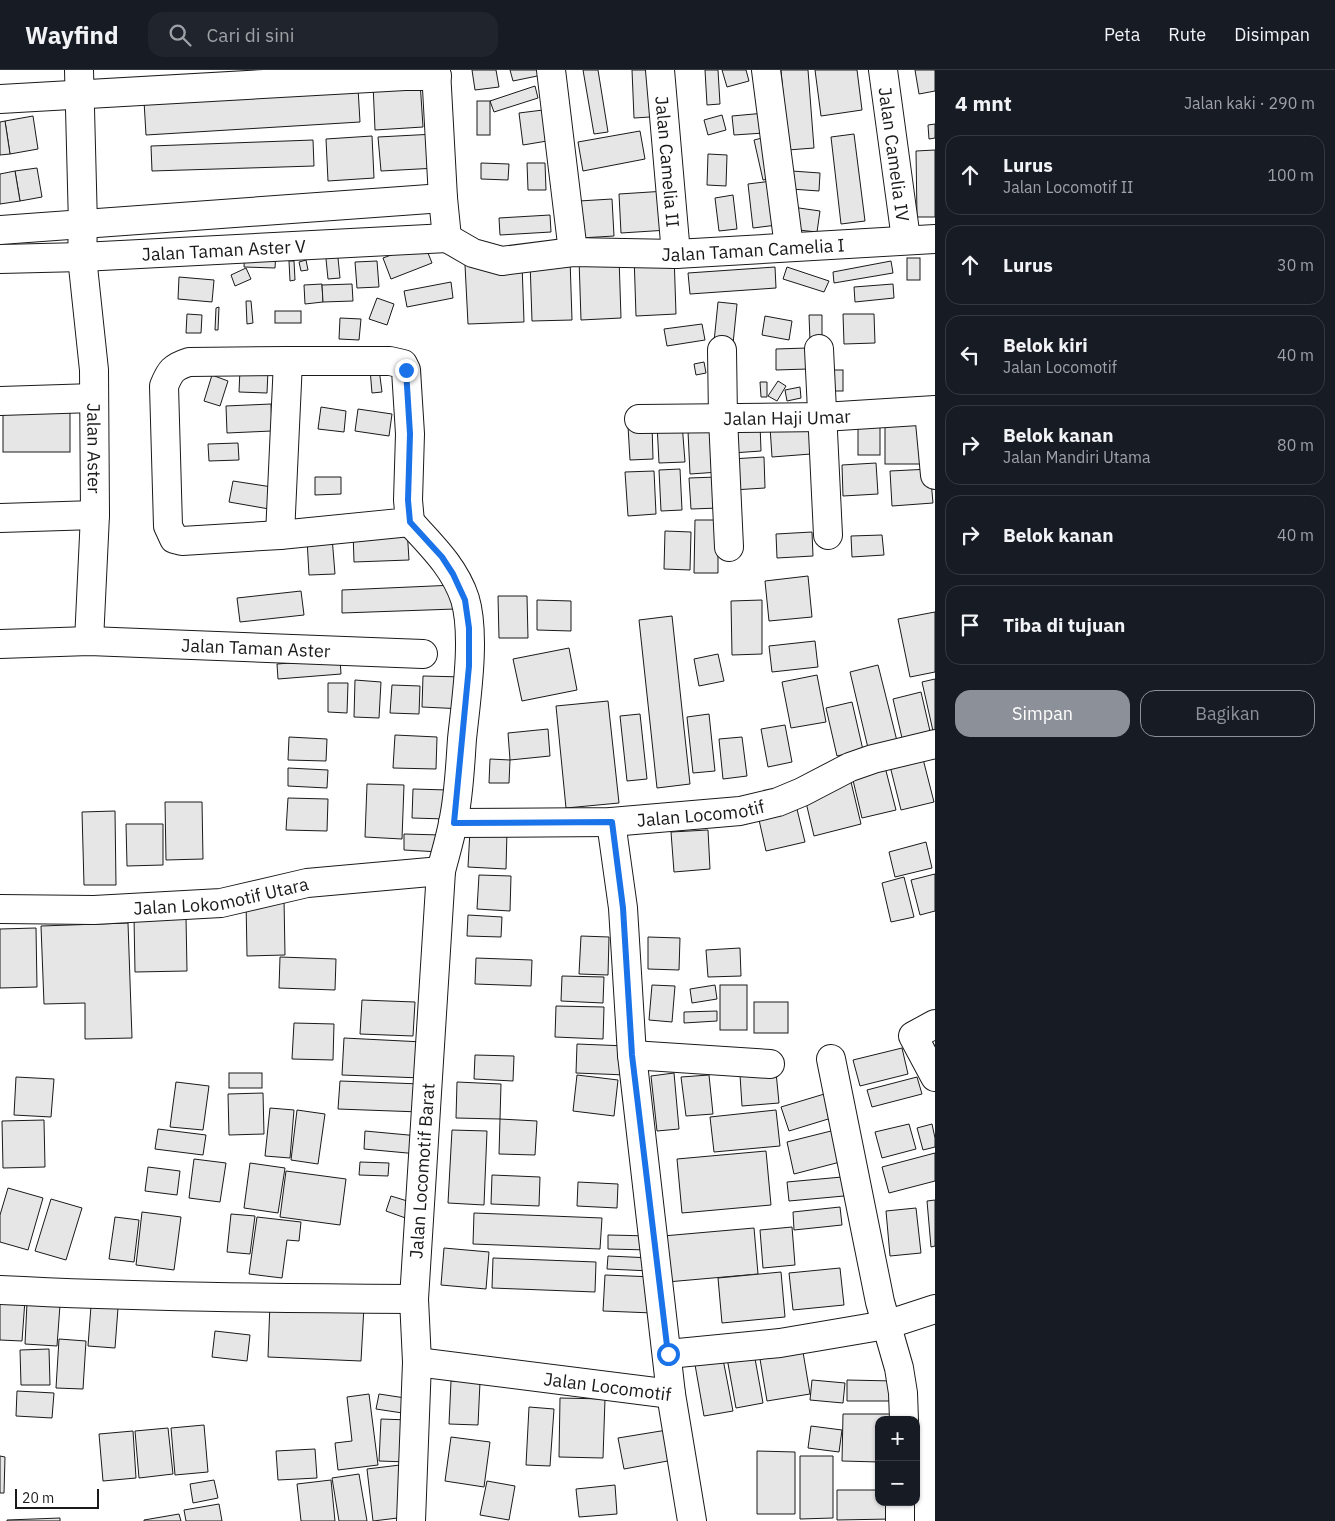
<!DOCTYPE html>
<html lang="id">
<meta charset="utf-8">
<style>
body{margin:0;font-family:"IBM Plex Sans",sans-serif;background:#20242c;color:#f1f3f6}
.controls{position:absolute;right:15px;bottom:15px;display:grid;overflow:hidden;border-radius:10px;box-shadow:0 1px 4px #0004}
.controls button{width:45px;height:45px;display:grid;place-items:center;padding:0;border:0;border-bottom:1px solid #363941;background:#171b24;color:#f1f3f6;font:25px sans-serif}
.scale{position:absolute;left:15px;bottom:12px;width:84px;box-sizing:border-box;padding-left:5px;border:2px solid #1a1a1a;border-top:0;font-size:14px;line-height:18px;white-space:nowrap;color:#1a1a1a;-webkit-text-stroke:4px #fff;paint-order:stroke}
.stop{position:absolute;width:15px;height:15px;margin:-11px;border:4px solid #1a73e8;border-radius:50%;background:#fff}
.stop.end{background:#1a73e8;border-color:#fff;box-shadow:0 1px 5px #0008}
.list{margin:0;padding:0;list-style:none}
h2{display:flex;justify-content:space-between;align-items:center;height:65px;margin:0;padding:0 20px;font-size:21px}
h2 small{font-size:16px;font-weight:400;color:#9ea1a6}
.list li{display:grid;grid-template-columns:32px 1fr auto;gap:15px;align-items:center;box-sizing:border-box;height:80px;margin:0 10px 10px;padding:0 10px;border:1px solid #363941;border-radius:15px}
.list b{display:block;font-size:19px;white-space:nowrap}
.list p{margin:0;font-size:16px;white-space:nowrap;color:#9ea1a6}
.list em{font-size:16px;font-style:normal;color:#9ea1a6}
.actions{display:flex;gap:10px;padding:15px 20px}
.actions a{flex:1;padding:11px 0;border:1px solid #8c9099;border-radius:15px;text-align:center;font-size:18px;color:#8c9099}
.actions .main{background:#8c9099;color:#fff}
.icon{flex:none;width:28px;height:28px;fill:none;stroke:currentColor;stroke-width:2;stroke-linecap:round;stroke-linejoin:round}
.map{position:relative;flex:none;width:935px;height:1451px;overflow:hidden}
header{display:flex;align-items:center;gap:30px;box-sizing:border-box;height:70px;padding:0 25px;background:#171b24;border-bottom:1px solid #363941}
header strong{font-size:24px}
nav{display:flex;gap:28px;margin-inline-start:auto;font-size:18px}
.search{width:350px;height:45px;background:#20242c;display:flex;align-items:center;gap:12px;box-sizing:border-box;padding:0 18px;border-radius:15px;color:#9ea1a6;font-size:19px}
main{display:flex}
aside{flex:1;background:#171b24}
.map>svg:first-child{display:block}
.building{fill:#e6e6e6;stroke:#1a1a1a}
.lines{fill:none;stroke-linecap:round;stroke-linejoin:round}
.minor-casing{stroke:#1a1a1a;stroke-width:30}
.minor{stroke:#fff;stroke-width:28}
.route{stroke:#1a73e8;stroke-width:6}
.labels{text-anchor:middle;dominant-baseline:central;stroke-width:4;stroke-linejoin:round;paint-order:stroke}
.street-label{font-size:18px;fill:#1a1a1a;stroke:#fff}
</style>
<header>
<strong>Wayfind</strong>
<div class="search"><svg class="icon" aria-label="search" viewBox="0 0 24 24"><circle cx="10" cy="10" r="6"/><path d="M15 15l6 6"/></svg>Cari di sini</div>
<nav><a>Peta</a><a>Rute</a><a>Disimpan</a></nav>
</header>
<main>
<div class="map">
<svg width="935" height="1451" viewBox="0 0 935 1451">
<rect width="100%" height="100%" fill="#fff"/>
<g class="building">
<polygon points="472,0 496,0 499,17 475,20"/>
<polygon points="510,0 541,0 542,5 513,11"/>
<polygon points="583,0 598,0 608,62 594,64"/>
<polygon points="632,0 648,0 650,47 634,48"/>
<polygon points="705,0 718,0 720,34 707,35"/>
<polygon points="722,0 746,0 749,11 727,17"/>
<polygon points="781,0 808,0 814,78 788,80"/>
<polygon points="815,0 857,0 862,40 821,46"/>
<polygon points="915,0 935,0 935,21 919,24"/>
<polygon points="420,11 423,57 375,60 373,14"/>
<polygon points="535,16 538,28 494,42 490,31"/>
<polygon points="358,18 360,52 146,65 144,31"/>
<rect x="477" y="31" width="13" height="34"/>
<polygon points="543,40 547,71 523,75 519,43"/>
<polygon points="765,43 764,63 734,65 732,46"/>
<polygon points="722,45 726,60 708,65 704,50"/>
<polygon points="33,46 38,79 10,84 5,51"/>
<polygon points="5,51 10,84 0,85 0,52"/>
<polygon points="935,54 935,68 929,69 928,55"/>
<polygon points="640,61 645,89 583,101 578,72"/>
<polygon points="435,64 437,98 381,101 378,67"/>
<polygon points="854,64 865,151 841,154 831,67"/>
<polygon points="372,66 374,108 328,111 326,69"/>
<polygon points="770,66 779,107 763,110 754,70"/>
<polygon points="313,70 314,96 152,101 151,76"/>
<polygon points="935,80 935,147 917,147 916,81"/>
<polygon points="708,84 727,85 726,116 707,115"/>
<polygon points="481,93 509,94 508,110 481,109"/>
<polygon points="527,93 545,93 546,120 528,120"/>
<polygon points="37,98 42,127 20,131 15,101"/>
<polygon points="15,101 20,131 0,134 0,104"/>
<polygon points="792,101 820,103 819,121 791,119"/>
<polygon points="780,110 785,154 753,158 748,114"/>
<polygon points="666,121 668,160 621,163 619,124"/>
<polygon points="733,125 737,159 719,161 715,128"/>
<polygon points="612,129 614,166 581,168 579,131"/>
<polygon points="792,137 820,141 817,162 789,159"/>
<polygon points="550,145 551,162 500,165 499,148"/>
<polygon points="424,173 432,193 391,209 383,188"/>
<polygon points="337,178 340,208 328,209 325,179"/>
<polygon points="245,179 276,181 275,198 244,197"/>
<polygon points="674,184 676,244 636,246 634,185"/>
<polygon points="619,187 621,248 581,250 579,189"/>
<rect x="907" y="188" width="13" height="22"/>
<polygon points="570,189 572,250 532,251 530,191"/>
<polygon points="306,190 308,200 301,201 299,192"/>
<polygon points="289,191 294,191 295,210 290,211"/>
<polygon points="377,191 379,217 357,218 355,192"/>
<polygon points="891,191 893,203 834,213 833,202"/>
<polygon points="522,193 524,252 468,254 465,195"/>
<polygon points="775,197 776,218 690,224 688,203"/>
<polygon points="787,197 829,211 824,222 783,209"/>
<polygon points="246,198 251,209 235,216 231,205"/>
<polygon points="179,207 214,210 212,232 178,229"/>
<polygon points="451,212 453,228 407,237 404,221"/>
<polygon points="322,214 323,232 305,234 304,215"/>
<polygon points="352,214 353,231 323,232 322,215"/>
<polygon points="893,214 894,228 855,232 854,217"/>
<polygon points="377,228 394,234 387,255 369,249"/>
<polygon points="246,231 251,231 253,253 247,254"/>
<polygon points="718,232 737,234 733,274 714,272"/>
<polygon points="219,237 218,260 215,260 216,238"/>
<rect x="275" y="241" width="26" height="12"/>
<polygon points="187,244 202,245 201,263 186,263"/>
<polygon points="843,244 874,244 875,273 844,274"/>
<polygon points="809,245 822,245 822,270 810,271"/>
<polygon points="765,246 792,251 789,270 762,265"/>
<polygon points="340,248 361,249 359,270 339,269"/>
<polygon points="702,254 705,270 667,276 664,259"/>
<polygon points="807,278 808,299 776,300 776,279"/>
<polygon points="704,292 706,303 696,305 694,294"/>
<polygon points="240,299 268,300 267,323 239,322"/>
<polygon points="370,299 379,299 382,322 372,323"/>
<rect x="830" y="300" width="13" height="21"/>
<polygon points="212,305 228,311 220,336 204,331"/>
<polygon points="778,311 786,316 777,331 768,326"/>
<polygon points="760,312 767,312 767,327 761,327"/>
<polygon points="800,317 801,328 787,331 785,320"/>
<rect x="3" y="334" width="67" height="48"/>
<polygon points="271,334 272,361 227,363 226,336"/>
<polygon points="321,337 346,341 344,362 318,359"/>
<polygon points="358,339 392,344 389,366 355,361"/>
<rect x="858" y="352" width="22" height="33"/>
<polygon points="682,353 685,392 659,393 657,354"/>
<polygon points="652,354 653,389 630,390 628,356"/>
<polygon points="760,354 761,381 732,383 730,356"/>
<rect x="885" y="354" width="39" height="40"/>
<polygon points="810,355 811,384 772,387 770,357"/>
<polygon points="717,360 719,402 690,404 688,361"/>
<polygon points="238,373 239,390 209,391 208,374"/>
<polygon points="764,387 765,418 733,420 731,389"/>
<polygon points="876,393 878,424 843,426 842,395"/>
<polygon points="680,399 682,440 661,441 659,400"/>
<polygon points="930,399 933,433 892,436 890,401"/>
<polygon points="654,401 656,444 628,446 625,402"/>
<polygon points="315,407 341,407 341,424 315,425"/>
<polygon points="717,407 719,438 691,439 689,408"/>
<polygon points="233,411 272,417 269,439 229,432"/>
<polygon points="695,450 718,450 718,503 694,503"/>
<polygon points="407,458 409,490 354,492 353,461"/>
<polygon points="665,461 691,462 690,500 664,499"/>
<polygon points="812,462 813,486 777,488 776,464"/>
<polygon points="882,465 884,485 852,487 851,466"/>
<polygon points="332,467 335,504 309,505 307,469"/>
<polygon points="808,506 812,547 769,551 765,511"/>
<polygon points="455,515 455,539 342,543 342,520"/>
<polygon points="301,521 304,545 240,552 237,528"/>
<polygon points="498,526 527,526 528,568 499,568"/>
<polygon points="537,530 571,531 571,561 537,560"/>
<polygon points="762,530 762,584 732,585 731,531"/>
<polygon points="935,542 935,602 910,607 898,549"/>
<polygon points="672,546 690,714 657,718 639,550"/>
<polygon points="815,571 818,597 772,602 769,576"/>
<polygon points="569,578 577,620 522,631 513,589"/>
<polygon points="718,584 724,611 699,616 694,589"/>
<polygon points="340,589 341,604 278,609 277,594"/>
<polygon points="878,595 897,671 868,678 850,602"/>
<polygon points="817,605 826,652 791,658 782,612"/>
<polygon points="423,606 465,607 464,639 422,637"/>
<polygon points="935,609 935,661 933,661 922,612"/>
<polygon points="355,610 381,612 379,648 354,647"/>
<polygon points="328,613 348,613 347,643 328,642"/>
<polygon points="392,615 420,616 419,644 390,643"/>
<polygon points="921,622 930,661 902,668 893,629"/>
<polygon points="608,631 619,733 566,738 556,636"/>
<polygon points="852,632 863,680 837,686 826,638"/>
<polygon points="640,644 647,709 627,711 620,646"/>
<polygon points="709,644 715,701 693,703 687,647"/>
<polygon points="785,655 792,692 768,697 761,659"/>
<polygon points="548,659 550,686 510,690 508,663"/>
<polygon points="395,665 437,667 436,699 393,698"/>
<polygon points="289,667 327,669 326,691 288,690"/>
<polygon points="742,667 747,706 723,709 719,669"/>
<polygon points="922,685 934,732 901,740 889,692"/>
<polygon points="490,689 510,690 509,713 489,713"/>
<polygon points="885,697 896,740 862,748 852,706"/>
<polygon points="288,698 328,700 327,718 288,716"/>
<polygon points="851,712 861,754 814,766 804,724"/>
<polygon points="367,714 404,715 402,769 365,767"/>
<polygon points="413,719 448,720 446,749 412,748"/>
<polygon points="288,728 328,729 327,761 286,760"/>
<polygon points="795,731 805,772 766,781 757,741"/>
<polygon points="165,732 202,732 203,789 166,790"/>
<polygon points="115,741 116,815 84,815 82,742"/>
<polygon points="126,754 163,754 163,795 127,796"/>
<polygon points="470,760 507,761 506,799 468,797"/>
<polygon points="708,760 710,799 674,802 671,762"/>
<polygon points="404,764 441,765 440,782 404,780"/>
<polygon points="926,772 932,798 895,807 889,782"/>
<polygon points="935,804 935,841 920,845 911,810"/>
<polygon points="479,805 511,806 510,841 477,839"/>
<polygon points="904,807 914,847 891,852 882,813"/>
<polygon points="284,829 285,885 247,886 246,830"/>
<polygon points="468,845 502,847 501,867 467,866"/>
<polygon points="134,847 186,847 187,901 135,902"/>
<polygon points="128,853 132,968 85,969 85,933 44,934 41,856"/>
<polygon points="36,858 37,917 0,918 0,859"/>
<polygon points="581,866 609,867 608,905 579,904"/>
<polygon points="648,867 680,868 679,900 648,899"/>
<polygon points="740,878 741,906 708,907 706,880"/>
<polygon points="280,887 336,889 335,920 279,918"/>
<polygon points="476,888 532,890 531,916 475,914"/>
<polygon points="562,906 604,907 603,933 561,931"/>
<polygon points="652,915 675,916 672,952 649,950"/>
<polygon points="715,915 717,929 692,933 690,919"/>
<rect x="720" y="915" width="27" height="45"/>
<polygon points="362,930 415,932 413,966 360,964"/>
<rect x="754" y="932" width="34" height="31"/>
<polygon points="556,936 604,937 603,969 555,967"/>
<polygon points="717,941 717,951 684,953 684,942"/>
<polygon points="294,953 334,954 333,990 292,989"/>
<polygon points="344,968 423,972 422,1008 342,1005"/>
<polygon points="577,974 627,976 626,1005 576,1003"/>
<polygon points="902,978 908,1004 860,1016 853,990"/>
<polygon points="475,985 514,986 513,1011 474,1009"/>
<polygon points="776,1002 779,1033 742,1036 740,1005"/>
<rect x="229" y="1003" width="33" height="15"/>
<polygon points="674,1003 679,1059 657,1061 651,1006"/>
<polygon points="577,1005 618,1010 614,1046 573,1041"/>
<polygon points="709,1005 713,1044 686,1046 681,1007"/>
<polygon points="16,1007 54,1009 51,1047 14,1045"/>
<polygon points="917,1007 922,1024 872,1037 867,1020"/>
<polygon points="340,1011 421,1014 420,1042 338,1039"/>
<polygon points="176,1012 209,1016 203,1060 170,1057"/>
<polygon points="457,1012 501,1014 500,1049 456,1048"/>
<polygon points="831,1022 838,1046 789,1061 781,1037"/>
<polygon points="263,1023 264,1064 229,1065 228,1024"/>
<polygon points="270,1038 294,1040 290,1088 265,1086"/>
<polygon points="297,1040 325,1044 318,1094 291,1090"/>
<polygon points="776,1040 780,1076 714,1082 710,1047"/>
<polygon points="500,1049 537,1051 535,1085 499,1084"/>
<polygon points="44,1050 45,1097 3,1098 2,1051"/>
<polygon points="909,1054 916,1079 882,1088 875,1062"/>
<polygon points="932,1054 935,1068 935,1077 923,1080 917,1058"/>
<polygon points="158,1059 206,1065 203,1085 155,1079"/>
<polygon points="452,1060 487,1061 484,1135 448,1133"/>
<polygon points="835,1060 844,1091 794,1104 787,1072"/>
<polygon points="365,1061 419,1066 418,1084 364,1079"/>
<polygon points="766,1081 771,1135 682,1143 677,1089"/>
<polygon points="935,1083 935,1111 889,1123 882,1097"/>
<polygon points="194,1089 226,1093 220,1132 189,1128"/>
<polygon points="360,1092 389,1093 388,1106 359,1105"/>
<polygon points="250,1093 285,1098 278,1143 244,1138"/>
<polygon points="148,1097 180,1101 177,1125 145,1121"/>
<polygon points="286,1101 346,1109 340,1155 280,1147"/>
<polygon points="492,1105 540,1107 539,1136 491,1134"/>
<polygon points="842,1107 844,1126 789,1131 787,1112"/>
<polygon points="578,1112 618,1114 617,1138 577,1136"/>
<polygon points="8,1118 43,1128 28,1180 0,1172 0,1145"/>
<polygon points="391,1126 417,1134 411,1150 386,1141"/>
<polygon points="51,1129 82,1138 66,1190 35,1181"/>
<polygon points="935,1130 935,1176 931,1177 927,1131"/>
<polygon points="840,1137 842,1155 794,1160 793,1142"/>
<polygon points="916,1138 921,1183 890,1186 886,1141"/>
<polygon points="142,1142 181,1147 174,1200 136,1195"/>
<polygon points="474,1143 602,1148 600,1179 473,1174"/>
<polygon points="231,1144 255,1146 250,1184 227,1182"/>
<polygon points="115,1147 139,1150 134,1192 109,1189"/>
<polygon points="257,1147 301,1152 299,1171 287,1170 282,1208 249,1204"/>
<polygon points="792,1157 795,1195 763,1198 760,1160"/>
<polygon points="754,1158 758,1204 667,1212 663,1166"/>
<polygon points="608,1165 651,1166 650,1180 608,1179"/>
<polygon points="444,1178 489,1182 486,1219 441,1215"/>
<polygon points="608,1186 652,1188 651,1201 607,1199"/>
<polygon points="493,1188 596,1192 595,1222 492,1218"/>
<polygon points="840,1198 844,1235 793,1240 789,1203"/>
<polygon points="781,1202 785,1247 722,1253 718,1208"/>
<polygon points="605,1205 654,1207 653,1243 603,1241"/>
<polygon points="0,1229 25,1230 22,1271 0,1270"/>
<polygon points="270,1232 364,1236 361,1291 268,1287"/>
<polygon points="27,1233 60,1235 57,1276 25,1274"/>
<polygon points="91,1236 118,1238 115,1278 88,1276"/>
<polygon points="215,1261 250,1265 247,1291 212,1287"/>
<polygon points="59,1269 86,1271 83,1319 56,1318"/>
<polygon points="802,1276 810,1324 767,1331 759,1283"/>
<polygon points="49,1279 50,1315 21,1315 20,1280"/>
<polygon points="754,1283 763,1333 736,1338 727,1288"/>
<polygon points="722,1284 733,1341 704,1346 694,1289"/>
<polygon points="812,1310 845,1313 843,1333 810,1330"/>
<polygon points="847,1310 894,1311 894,1331 847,1331"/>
<polygon points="451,1311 480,1312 478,1355 449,1354"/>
<polygon points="17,1321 54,1323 52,1348 16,1346"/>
<polygon points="369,1324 378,1395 338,1400 335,1373 352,1371 347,1327"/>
<polygon points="379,1324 412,1329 409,1344 376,1339"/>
<polygon points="560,1328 605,1329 603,1388 559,1387"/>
<polygon points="529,1337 554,1339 550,1396 526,1395"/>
<polygon points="843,1344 894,1344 893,1350 879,1350 879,1392 842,1391"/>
<polygon points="381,1349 409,1350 408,1392 379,1391"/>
<polygon points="204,1355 208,1402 175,1405 171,1358"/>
<polygon points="811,1356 842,1360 839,1382 808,1378"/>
<polygon points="168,1358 173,1404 139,1408 135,1361"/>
<polygon points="667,1360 673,1390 624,1399 618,1368"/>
<polygon points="133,1361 136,1408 103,1411 99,1364"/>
<polygon points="451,1367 490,1372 484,1417 445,1411"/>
<polygon points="315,1379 317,1408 278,1410 276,1381"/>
<polygon points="757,1381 795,1382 795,1444 757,1444"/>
<polygon points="0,1386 5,1387 4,1423 0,1423"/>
<polygon points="800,1386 833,1386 833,1448 800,1449"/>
<polygon points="400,1395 406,1447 373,1451 367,1399"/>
<polygon points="359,1404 367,1451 339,1451 332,1408"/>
<polygon points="214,1410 218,1428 193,1433 190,1414"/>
<polygon points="331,1410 335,1451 301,1451 297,1414"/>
<polygon points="487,1411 515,1416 509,1450 480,1445"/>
<polygon points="615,1415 617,1444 579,1447 576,1419"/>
<polygon points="837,1420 879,1420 879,1432 891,1432 891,1449 837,1450"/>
<polygon points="219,1434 222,1451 186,1451 184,1440"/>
<polygon points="179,1444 181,1451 144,1451 144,1450"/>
<polygon points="60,1448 60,1451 7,1451 7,1450"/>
</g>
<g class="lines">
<g class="minor-casing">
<g id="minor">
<path id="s1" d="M79,0L83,155L82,187L94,300L95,445L89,571"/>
<polyline points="436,0 443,128 447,168"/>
<polyline points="551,0 573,182"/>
<path id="s2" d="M660,0L676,184"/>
<polyline points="766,0 789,177"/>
<path id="s3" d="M883,0L906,169"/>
<polyline points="0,29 405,6 437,6"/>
<polyline points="0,160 443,128"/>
<path id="s4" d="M447,168L473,183L502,191L573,182L676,184L935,169"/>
<path id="s5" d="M0,189L82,187L447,168"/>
<polyline points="819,279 828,465"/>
<polyline points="722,280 723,348 729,477"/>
<path d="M288,291H390L403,294L406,300L410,364L408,430L410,452L280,465L182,471L174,469L168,456L164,316C170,301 173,297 189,292Z"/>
<polyline points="0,331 94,328"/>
<polyline points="929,341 935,405"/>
<path id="s6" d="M639,349L823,347L935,340"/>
<polyline points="0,448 95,445"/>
<path d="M410,452C432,476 455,498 465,529C476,566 466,630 462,669C460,697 459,726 453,753C450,769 445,785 441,801L414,1229L417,1292L411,1451"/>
<polyline points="280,465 288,291"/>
<path id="s7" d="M0,574L89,571L423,584"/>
<polyline points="611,752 623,838 632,985 671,1324 692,1451"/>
<path id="s8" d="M453,753L611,752L740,741L778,732L802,722L850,697L873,689L935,674"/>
<path id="s9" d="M0,839L94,840L221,833L307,813L441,801"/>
<polyline points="935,954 913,966 935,1007"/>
<polyline points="632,985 770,994"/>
<polyline points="831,989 880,1232 899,1298 903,1323 904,1350"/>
<path d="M0,1220C138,1227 276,1228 414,1229"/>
<polyline points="668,1284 780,1273 886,1255 935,1239"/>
<path id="s10" d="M417,1292L671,1324"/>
<polyline points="900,1451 900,1432"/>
</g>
</g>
<use href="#minor" class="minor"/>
</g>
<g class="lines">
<polyline class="route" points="406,300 410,364 408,430 410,452 442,487 453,504 465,530 469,558 469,596 454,753 612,752 623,838 632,985 668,1284"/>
</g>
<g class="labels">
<g class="street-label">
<text stroke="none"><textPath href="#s3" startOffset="85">Jalan Camelia IV</textPath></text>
<text stroke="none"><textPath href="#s2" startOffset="92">Jalan Camelia II</textPath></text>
<text stroke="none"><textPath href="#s4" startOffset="312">Jalan Taman Camelia I</textPath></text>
<text stroke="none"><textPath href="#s5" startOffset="224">Jalan Taman Aster V</textPath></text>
<text stroke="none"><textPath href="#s6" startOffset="148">Jalan Haji Umar</textPath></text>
<text stroke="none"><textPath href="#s1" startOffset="379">Jalan Aster</textPath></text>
<text stroke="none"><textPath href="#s7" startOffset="256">Jalan Taman Aster</textPath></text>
<text stroke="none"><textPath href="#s8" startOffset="248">Jalan Locomotif</textPath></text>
<text stroke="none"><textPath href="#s9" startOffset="222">Jalan Lokomotif Utara</textPath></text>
<text transform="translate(422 1101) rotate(-86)">Jalan Locomotif Barat</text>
<text stroke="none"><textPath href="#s10" startOffset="192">Jalan Locomotif</textPath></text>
</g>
</g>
</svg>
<div class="controls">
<button>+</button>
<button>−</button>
</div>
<div class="scale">20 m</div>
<div class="stop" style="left:668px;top:1284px"></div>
<div class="stop end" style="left:406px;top:300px"></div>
</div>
<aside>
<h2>4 mnt<small>Jalan kaki · 290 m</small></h2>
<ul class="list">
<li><svg class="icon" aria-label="ahead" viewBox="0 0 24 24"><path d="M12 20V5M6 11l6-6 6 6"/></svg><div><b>Lurus</b><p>Jalan Locomotif II</p></div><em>100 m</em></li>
<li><svg class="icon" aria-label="ahead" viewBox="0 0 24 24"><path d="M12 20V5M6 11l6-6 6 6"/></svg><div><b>Lurus</b></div><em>30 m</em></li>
<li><svg class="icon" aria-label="left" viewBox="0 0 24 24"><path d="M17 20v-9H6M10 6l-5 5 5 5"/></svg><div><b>Belok kiri</b><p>Jalan Locomotif</p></div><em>40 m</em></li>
<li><svg class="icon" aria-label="right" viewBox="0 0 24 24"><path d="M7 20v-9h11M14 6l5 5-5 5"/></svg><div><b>Belok kanan</b><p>Jalan Mandiri Utama</p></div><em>80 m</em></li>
<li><svg class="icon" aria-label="right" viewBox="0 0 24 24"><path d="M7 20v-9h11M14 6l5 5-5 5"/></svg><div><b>Belok kanan</b></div><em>40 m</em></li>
<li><svg class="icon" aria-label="arrive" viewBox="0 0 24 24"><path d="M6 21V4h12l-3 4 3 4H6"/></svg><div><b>Tiba di tujuan</b></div></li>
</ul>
<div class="actions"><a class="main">Simpan</a><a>Bagikan</a></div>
</aside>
</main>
